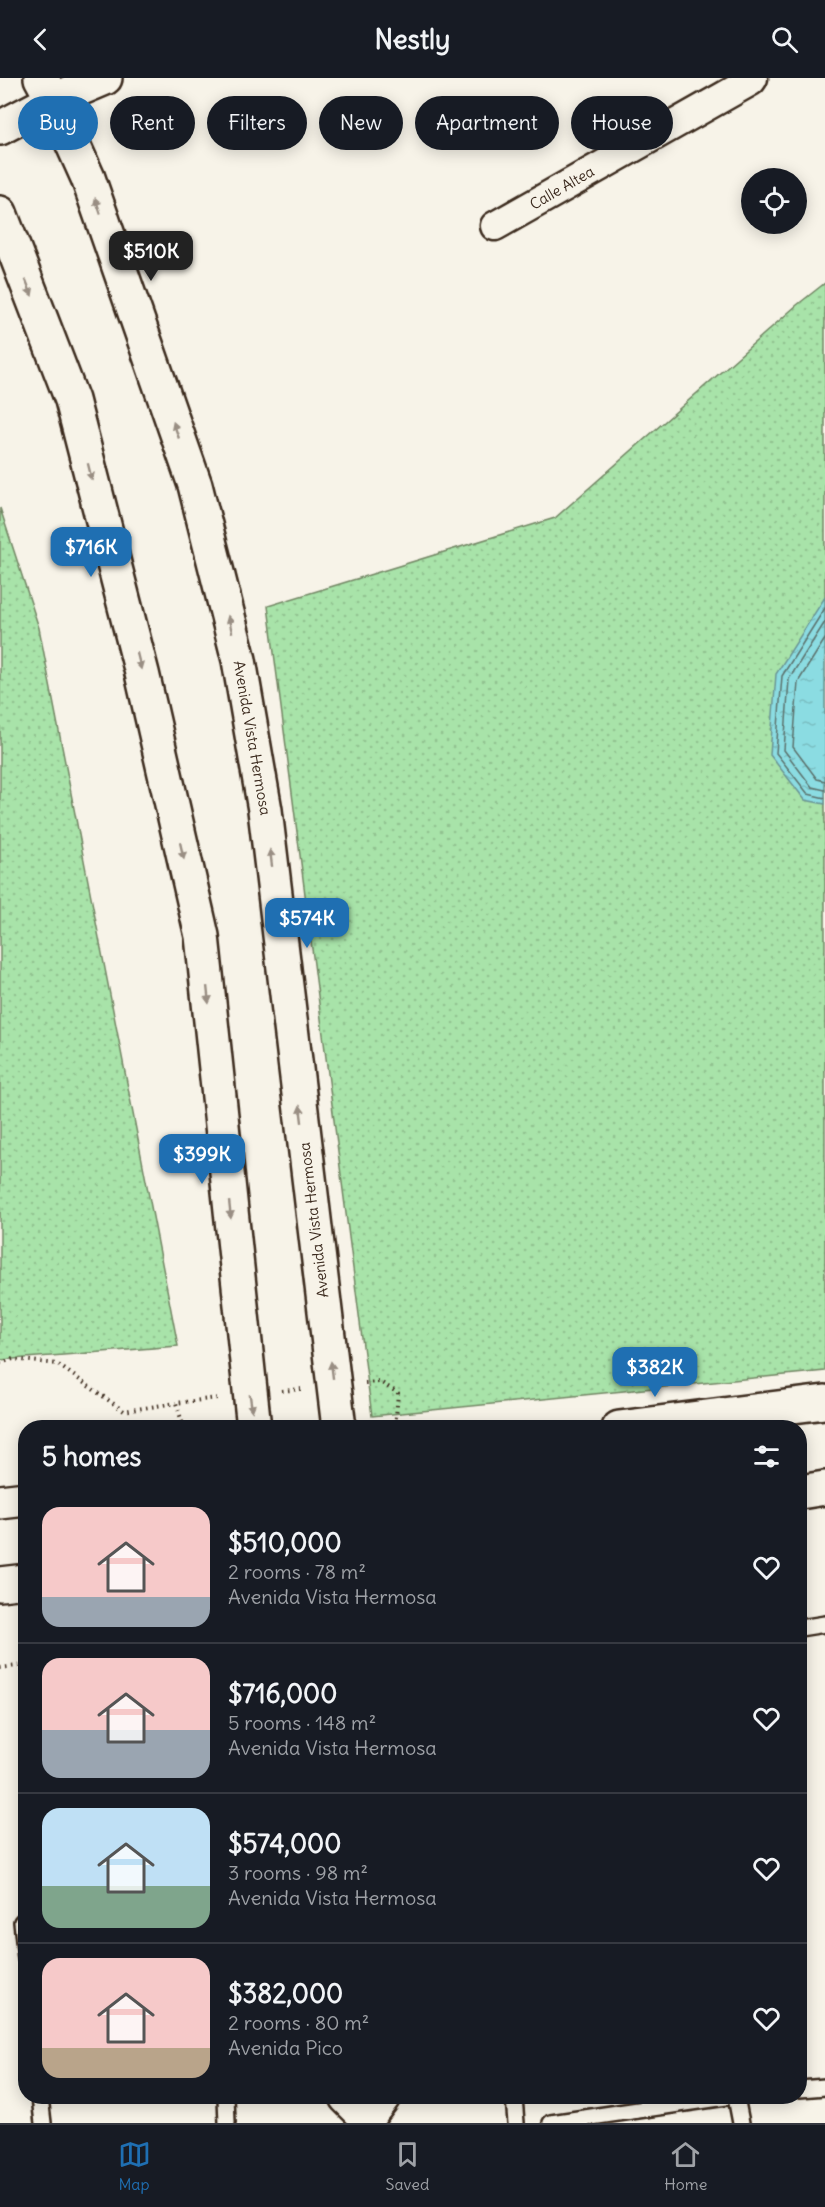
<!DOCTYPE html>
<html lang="en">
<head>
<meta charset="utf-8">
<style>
	:root { --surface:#171b24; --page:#20242c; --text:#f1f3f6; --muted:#9ea1a6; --line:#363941; --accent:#1f6fb2 }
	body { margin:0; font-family:Delius,sans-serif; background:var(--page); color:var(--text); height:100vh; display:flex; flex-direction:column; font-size:22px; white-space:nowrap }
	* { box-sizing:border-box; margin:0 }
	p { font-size:20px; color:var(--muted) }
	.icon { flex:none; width:33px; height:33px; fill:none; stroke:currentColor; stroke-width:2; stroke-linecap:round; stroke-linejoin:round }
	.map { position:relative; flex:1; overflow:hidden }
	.details { position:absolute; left:18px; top:1342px; width:789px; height:684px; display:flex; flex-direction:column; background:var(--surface); border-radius:24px; box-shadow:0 3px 15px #0003 }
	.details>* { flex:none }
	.guide { position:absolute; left:18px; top:18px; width:789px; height:54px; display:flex; gap:12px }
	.buttons { position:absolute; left:741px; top:90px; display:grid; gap:12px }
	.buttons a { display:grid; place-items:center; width:66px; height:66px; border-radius:50%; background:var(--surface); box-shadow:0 3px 15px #0003; font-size:30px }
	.price { position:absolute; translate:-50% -51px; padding:0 14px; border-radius:12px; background:var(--accent); color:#fff; font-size:20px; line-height:39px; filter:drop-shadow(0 2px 3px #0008) }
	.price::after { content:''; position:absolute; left:50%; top:36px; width:18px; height:14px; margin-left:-9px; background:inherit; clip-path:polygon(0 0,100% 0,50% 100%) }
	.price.current { background:#222; color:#fff }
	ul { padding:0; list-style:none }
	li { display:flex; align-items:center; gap:18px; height:150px; padding:0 24px }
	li+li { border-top:2px solid var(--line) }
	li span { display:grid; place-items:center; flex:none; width:168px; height:120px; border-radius:18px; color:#555 }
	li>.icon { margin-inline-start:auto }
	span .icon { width:72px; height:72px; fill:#fffc; stroke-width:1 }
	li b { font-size:26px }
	h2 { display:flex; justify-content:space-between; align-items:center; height:72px; padding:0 24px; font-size:26px }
	.pill { padding:0 21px; border-radius:27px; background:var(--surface); box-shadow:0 3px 15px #0003; font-size:21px; line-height:54px }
	.pill.current { background:var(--accent); color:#fff }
	header { display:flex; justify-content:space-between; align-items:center; height:78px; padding:0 24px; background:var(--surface); font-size:27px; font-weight:700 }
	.tab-bar { display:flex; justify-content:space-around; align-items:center; height:84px; border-top:2px solid var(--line); background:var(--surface); font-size:16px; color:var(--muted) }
	.tab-bar a { display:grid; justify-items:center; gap:3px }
	.tab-bar .current { color:var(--accent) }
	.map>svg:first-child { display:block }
</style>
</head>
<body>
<header><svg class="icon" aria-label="back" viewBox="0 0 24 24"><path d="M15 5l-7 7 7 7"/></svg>Nestly<svg class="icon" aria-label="search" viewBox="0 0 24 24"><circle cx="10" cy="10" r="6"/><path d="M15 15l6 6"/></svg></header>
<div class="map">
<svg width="825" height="2045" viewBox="0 0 825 2045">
	<defs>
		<pattern id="grass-dots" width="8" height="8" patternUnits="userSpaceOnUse" patternTransform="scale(1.5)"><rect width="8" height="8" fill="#a8e3a9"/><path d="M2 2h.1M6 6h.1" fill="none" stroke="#92c391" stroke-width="1.8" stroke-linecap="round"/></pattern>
		<pattern id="water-ripples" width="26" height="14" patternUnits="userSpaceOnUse" patternTransform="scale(1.5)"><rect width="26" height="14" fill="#8bdce2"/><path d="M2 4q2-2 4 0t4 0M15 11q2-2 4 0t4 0" fill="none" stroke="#79bdc1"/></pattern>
	</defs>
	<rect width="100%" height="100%" fill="#f7f3e8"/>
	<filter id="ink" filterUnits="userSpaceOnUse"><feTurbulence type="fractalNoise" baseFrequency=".0167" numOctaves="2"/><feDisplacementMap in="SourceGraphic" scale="12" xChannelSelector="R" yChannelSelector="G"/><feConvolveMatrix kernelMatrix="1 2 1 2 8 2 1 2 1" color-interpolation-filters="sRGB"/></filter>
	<g filter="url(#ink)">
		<g fill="url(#grass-dots)" stroke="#728664" stroke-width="1.5">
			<path d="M 825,205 L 825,1293 L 372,1338 L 268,528 L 555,440 L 797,227 Z"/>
			<path d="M 0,430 L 39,550 L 178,1268 L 0,1282 Z"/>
		</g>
		<path fill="url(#water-ripples)" stroke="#6b9594" stroke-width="1.5" d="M 825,519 L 825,726 L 805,722 L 770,677 L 776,596 Z"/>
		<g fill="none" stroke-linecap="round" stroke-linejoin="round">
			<g stroke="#5b716c" stroke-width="1.5">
				<path d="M 825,530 L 782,598 L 776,675 L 808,716 L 825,720"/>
				<path d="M 825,544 L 789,601 L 784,672 L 812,709 L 825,712"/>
				<path d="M 825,561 L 798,604 L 793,669 L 817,701 L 825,703"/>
			</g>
			<defs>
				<g id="lane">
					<path d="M 800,1550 L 825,1546"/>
					<path d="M 26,1840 L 22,1844 L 26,1881"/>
					<path d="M 800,2011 L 825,2009"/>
					<path d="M 40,2019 L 43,2045"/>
					<path d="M 226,2019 L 227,2045"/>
					<path d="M 514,2019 L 516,2045"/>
					<path d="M 736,2019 L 741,2045"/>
					<path d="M 551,2045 L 726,2019"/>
				</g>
				<path id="street" d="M 495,148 L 751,3 L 753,0"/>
				<g id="secondary">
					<path d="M 41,0 L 53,22 L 88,100 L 195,407 L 239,582 L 265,732 L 339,1350"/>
					<path d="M 0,50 L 53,22 L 105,0"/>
					<path d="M 0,135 L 72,322 L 142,595 L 202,858 L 254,1350"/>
					<path d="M 619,1350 L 825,1324"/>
					<path d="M 800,1414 L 825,1410"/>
					<path d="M 0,1424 L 26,1421"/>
					<path d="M 0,1506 L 26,1503"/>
					<path d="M 346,2019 L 367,2040"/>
					<path d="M 367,2045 L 367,2040 L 383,2019"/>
				</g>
			</defs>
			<use href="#lane" stroke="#3b2a1e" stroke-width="20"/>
			<use href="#street" stroke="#3b2a1e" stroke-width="33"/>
			<use href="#secondary" stroke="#3b2a1e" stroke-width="38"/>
			<g stroke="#3b2a1e" stroke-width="4" stroke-dasharray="1.5 4.5" stroke-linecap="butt">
				<path d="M 0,1285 L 13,1281 L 57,1286 L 124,1333 L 176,1325"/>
				<path d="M 365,1305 L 380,1304 L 398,1315 L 395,1350"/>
				<path d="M 282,1313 L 301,1311"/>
				<path d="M 184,1350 L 176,1325 L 218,1320"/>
				<path d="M 0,1590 L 26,1587"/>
			</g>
			<use href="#lane" stroke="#f7f3e8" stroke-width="15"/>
			<use href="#street" stroke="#f7f3e8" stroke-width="28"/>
			<use href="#secondary" stroke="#f7f3e8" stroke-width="33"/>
		</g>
		<defs><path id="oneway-solid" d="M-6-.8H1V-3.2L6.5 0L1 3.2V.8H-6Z" transform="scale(1.5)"/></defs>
		<g fill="#998e83">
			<use href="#oneway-solid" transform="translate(98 128) rotate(-109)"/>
			<use href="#oneway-solid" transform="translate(29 210) rotate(69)"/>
			<use href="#oneway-solid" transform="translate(176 352) rotate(-109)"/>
			<use href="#oneway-solid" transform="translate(90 394) rotate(76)"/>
			<use href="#oneway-solid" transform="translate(230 546) rotate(-104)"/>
			<use href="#oneway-solid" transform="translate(139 583) rotate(76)"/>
			<use href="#oneway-solid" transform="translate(182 773) rotate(77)"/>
			<use href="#oneway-solid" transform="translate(271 780) rotate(-97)"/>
			<use href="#oneway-solid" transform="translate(208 917) rotate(84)"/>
			<use href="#oneway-solid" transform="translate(301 1036) rotate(-97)"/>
			<use href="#oneway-solid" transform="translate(230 1132) rotate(84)"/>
			<use href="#oneway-solid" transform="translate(332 1292) rotate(-97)"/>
			<use href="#oneway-solid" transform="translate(251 1325) rotate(82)"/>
		</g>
	</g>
	<g text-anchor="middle" stroke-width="6" stroke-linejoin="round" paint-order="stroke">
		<g font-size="15" fill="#3b2a1e" stroke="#f7f3e8">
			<text transform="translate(562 110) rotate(-30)" y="5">Calle Altea</text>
			<text transform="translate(252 660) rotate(80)" y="5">Avenida Vista Hermosa</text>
			<text transform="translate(314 1142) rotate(-97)" y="5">Avenida Vista Hermosa</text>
		</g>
	</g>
</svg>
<div class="buttons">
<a><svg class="icon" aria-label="locate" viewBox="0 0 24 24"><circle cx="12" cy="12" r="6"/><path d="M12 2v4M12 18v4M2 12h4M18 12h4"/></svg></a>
</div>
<b class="price current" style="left:151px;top:204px">$510K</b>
<b class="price" style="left:91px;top:500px">$716K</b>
<b class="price" style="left:307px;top:871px">$574K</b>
<b class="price" style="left:202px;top:1107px">$399K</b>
<b class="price" style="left:655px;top:1320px">$382K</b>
<div class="guide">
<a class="pill current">Buy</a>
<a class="pill">Rent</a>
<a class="pill">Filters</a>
<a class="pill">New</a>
<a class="pill">Apartment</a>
<a class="pill">House</a>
</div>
<section class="details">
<h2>5 homes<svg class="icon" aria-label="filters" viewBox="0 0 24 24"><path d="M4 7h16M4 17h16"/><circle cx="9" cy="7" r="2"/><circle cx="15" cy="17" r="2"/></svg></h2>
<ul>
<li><span style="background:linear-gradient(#f6c9c9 75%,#9aa5b1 0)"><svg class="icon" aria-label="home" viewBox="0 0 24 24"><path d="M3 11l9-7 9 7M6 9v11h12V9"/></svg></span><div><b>$510,000</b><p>2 rooms · 78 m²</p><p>Avenida Vista Hermosa</p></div><svg class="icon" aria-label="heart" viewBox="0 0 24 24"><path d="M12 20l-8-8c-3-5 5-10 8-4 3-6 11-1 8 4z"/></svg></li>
<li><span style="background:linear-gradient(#f6c9c9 60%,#9aa5b1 0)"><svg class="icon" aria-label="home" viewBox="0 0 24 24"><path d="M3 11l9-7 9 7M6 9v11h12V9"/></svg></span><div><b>$716,000</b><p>5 rooms · 148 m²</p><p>Avenida Vista Hermosa</p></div><svg class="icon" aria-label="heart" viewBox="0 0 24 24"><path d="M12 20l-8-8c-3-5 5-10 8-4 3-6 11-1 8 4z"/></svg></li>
<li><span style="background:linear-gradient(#bfe0f5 65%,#7fa58c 0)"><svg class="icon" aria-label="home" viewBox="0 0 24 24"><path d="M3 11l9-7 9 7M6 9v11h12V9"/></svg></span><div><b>$574,000</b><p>3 rooms · 98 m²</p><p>Avenida Vista Hermosa</p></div><svg class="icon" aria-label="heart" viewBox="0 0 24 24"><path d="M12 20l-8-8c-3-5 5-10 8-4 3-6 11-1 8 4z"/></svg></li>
<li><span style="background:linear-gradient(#f6c9c9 75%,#b9a48a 0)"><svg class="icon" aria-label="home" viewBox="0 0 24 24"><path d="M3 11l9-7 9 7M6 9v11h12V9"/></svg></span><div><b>$382,000</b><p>2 rooms · 80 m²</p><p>Avenida Pico</p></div><svg class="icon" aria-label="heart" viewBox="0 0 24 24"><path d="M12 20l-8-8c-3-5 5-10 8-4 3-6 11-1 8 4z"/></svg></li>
</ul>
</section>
</div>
<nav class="tab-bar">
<a class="current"><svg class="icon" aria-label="map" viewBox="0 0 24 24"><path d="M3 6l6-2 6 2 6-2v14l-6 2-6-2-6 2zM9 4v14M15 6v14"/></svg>Map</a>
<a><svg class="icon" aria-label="saved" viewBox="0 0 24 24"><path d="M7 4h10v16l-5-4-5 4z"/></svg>Saved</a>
<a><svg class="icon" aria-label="home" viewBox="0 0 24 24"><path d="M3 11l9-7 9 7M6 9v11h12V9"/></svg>Home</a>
</nav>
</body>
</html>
